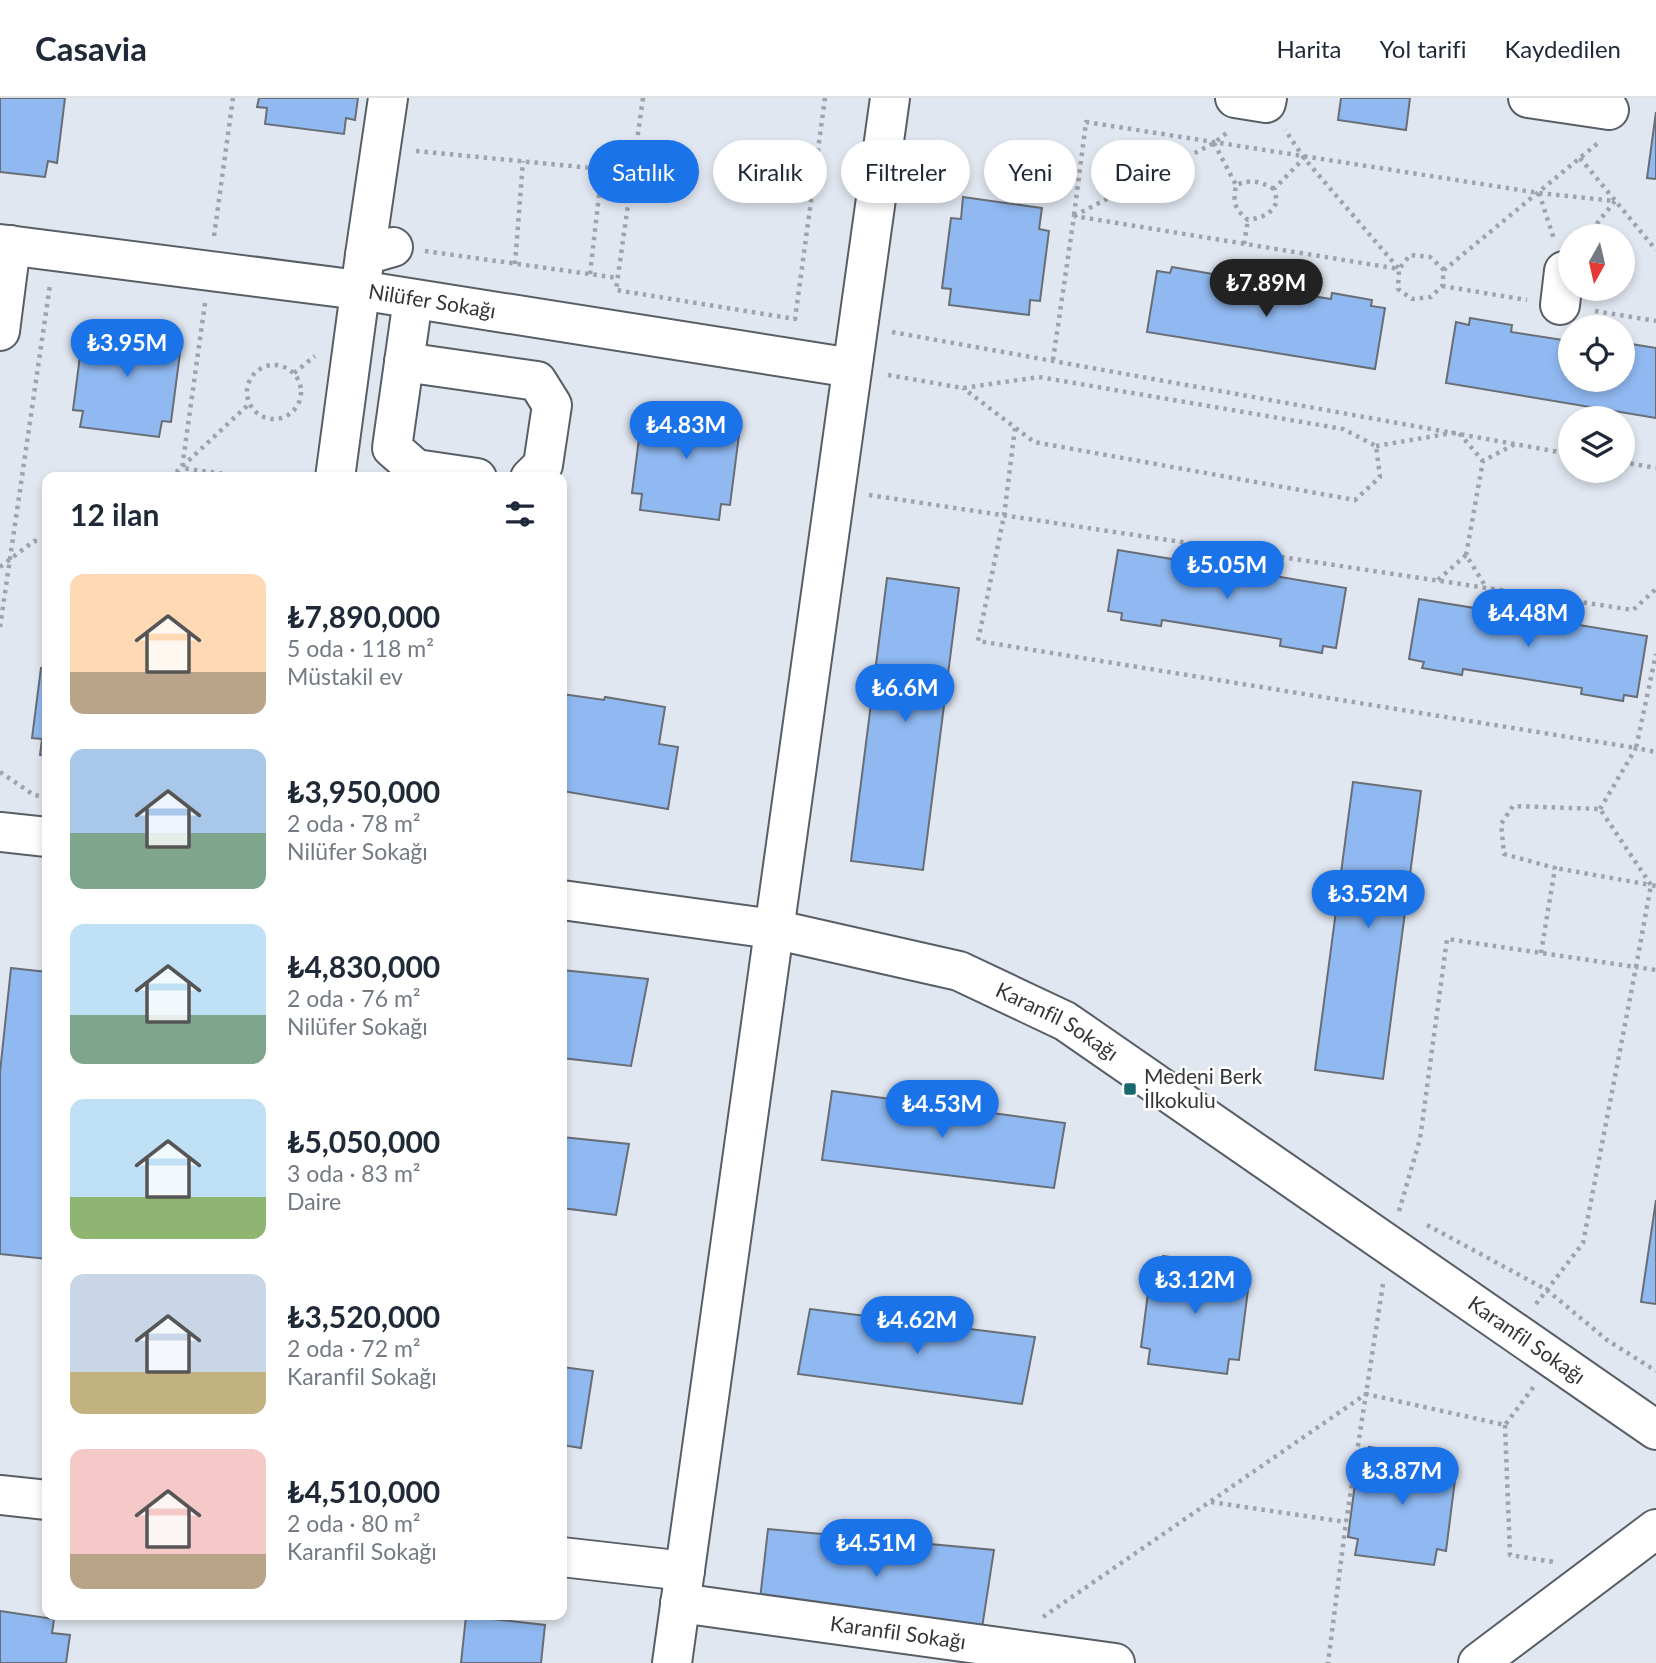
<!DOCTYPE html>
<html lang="tr">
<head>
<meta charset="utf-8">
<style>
	:root { --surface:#fff; --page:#f2f2f3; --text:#1f2937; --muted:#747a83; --line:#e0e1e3; --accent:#1a73e8 }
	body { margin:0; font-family:Lato,sans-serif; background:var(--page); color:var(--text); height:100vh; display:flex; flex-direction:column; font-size:26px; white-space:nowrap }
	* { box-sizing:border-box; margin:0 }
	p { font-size:23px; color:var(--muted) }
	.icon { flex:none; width:38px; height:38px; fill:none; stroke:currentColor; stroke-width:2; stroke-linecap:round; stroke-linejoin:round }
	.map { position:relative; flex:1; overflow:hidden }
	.side { position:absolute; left:42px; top:374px; width:525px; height:1148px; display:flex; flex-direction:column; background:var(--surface); border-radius:14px; box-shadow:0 4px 10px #0003 }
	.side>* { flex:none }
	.hud { position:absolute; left:588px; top:42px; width:665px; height:63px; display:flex; gap:14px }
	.needle { width:46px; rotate:188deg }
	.controls { position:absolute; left:1558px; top:126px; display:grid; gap:14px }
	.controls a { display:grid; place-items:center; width:77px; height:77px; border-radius:50%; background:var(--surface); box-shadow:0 4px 10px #0003; font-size:35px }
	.price { position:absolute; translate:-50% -60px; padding:0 16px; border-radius:24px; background:var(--accent); color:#fff; font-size:23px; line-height:46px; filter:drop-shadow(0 2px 4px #0008) }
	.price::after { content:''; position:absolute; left:50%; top:42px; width:21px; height:16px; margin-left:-10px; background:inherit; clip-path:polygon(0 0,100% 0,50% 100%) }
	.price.on { background:#222; color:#fff }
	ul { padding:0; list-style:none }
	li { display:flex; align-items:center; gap:21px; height:175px; padding:0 28px }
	li span { display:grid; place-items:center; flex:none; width:196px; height:140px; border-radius:14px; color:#555 }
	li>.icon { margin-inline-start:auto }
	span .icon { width:84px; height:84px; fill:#fffc; stroke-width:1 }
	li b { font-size:30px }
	h2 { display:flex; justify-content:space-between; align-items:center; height:84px; padding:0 28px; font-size:30px }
	.tag { padding:0 24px; border-radius:32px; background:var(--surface); box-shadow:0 4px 10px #0003; font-size:24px; line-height:63px }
	.tag.on { background:var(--accent); color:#fff }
	header { display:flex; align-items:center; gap:42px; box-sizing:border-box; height:98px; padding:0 35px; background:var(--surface); border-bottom:2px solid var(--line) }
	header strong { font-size:33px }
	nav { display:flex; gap:38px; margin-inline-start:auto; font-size:24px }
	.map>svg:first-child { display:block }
</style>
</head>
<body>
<header>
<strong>Casavia</strong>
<nav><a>Harita</a><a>Yol tarifi</a><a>Kaydedilen</a></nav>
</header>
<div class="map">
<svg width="1656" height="1565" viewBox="0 0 1656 1565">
	<rect width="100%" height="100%" fill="#e1e7f1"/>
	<g fill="#90b9f1" stroke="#686e76" stroke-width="2">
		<path d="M 0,0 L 65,0 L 57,65 L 48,63 L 45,79 L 0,74 Z"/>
		<path d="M 259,0 L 358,0 L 355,22 L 346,20 L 344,36 L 265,26 L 267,10 L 257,9 Z"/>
		<path d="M 1341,0 L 1410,0 L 1406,32 L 1338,22 Z"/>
		<path d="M 1656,14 L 1656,81 L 1647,80 Z"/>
		<path d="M 963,99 L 1042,110 L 1039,131 L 1049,133 L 1040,203 L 1030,202 L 1029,217 L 949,207 L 951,191 L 942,190 L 951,120 L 961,121 Z"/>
		<path d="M 1172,169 L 1213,176 L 1212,182 L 1331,201 L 1332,195 L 1372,202 L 1371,208 L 1385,210 L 1375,271 L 1147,234 L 1157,173 L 1170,175 Z"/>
		<path d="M 1470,220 L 1512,227 L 1511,234 L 1570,243 L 1570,282 L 1622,282 L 1622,252 L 1630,253 L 1631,246 L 1656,250 L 1656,320 L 1446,285 L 1456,224 L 1469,227 Z"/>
		<path d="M 95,222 L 174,232 L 171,253 L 180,255 L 171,324 L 162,323 L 159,339 L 80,329 L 83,313 L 73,312 L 82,242 L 92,243 Z"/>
		<path d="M 654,304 L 733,314 L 730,336 L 739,337 L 730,407 L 721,406 L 719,422 L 640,412 L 642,396 L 632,395 L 641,325 L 651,326 Z"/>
		<path d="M 1118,452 L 1346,490 L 1336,550 L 1323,548 L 1322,555 L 1280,548 L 1281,541 L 1162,522 L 1161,528 L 1121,522 L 1122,515 L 1108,513 Z"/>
		<path d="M 887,480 L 959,490 L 923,772 L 851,763 Z"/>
		<path d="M 1419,501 L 1647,538 L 1637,599 L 1624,597 L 1623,603 L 1581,596 L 1582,590 L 1463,571 L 1462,577 L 1422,570 L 1424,564 L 1409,561 Z"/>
		<path d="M 41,570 L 47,571 L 47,658 L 40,657 L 42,641 L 32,640 Z"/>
		<path d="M 562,596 L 604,602 L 605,599 L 665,609 L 659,646 L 678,649 L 668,711 L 562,693 Z"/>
		<path d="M 1353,684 L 1421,693 L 1383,981 L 1315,972 Z"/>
		<path d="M 11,870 L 47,874 L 47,1161 L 0,1156 L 0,974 Z"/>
		<path d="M 562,872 L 648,881 L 631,968 L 562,960 Z"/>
		<path d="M 832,993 L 1065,1025 L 1054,1090 L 822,1062 Z"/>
		<path d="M 562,1039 L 629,1046 L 616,1117 L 562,1110 Z"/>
		<path d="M 1656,1102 L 1656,1206 L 1641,1204 Z"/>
		<path d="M 1163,1158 L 1241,1169 L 1238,1191 L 1248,1192 L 1239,1262 L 1229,1261 L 1227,1276 L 1148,1266 L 1150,1251 L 1141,1249 L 1150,1179 L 1159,1180 Z"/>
		<path d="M 810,1211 L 1035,1239 L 1022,1306 L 798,1276 Z"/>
		<path d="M 562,1269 L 593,1273 L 581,1350 L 562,1347 Z"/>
		<path d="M 1369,1349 L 1448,1360 L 1446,1381 L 1455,1382 L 1446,1453 L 1437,1451 L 1434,1467 L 1355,1457 L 1358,1441 L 1348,1439 L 1357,1370 L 1367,1371 Z"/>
		<path d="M 768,1431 L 994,1452 L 982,1530 L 759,1510 Z"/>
		<path d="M 0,1513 L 54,1521 L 52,1535 L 70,1537 L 66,1565 L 0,1565 Z"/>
		<path d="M 466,1518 L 545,1527 L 541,1565 L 461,1565 Z"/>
	</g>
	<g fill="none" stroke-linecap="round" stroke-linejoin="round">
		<defs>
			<g id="minor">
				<path d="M 388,0 L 365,157 L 393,149"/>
				<path d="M 1235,0 L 1266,5 L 1267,0"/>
				<path d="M 1528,0 L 1609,12"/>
				<path id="s1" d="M 0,146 L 359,192 L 852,270"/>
				<path d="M 413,201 L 392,350 L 416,371 L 477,380"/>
				<path d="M 1560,207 L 1564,173"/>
				<path d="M 0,233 L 11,147"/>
				<path d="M 404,264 L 537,283 L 552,307 L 543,367 L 530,380"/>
				<path d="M 335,380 L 365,157"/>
				<path d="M 0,734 L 47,739"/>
				<path id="s2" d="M 562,802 L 773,831 L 959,873 L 1065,923 L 1656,1332"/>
				<path d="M 0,1397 L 47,1402"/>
				<path d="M 562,1459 L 685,1473"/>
				<path id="s3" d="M 680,1505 L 1115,1565"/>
				<path d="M 672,1565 L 890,0"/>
				<path d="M 1478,1565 L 1656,1431"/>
			</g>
		</defs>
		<use href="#minor" stroke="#585e66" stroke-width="42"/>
		<g stroke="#9fa3ab" stroke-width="4.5" stroke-dasharray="3.5 5" stroke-linecap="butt">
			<path d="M 643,0 L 616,192 L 795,221 L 825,0"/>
			<path d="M 1214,45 L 1236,87"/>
			<path d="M 416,53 L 602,71 L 590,176"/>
			<path d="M 1580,60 L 1656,152"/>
			<path d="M 1274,91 C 1259,83 1252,81 1236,87 C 1233,104 1234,111 1248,122 C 1263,119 1271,117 1277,103 L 1274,91 L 1304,60"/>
			<path d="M 1539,95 L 1554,141"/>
			<path d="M 1074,117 L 1086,24 L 1539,95 L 1615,103 L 1587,138"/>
			<path d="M 1074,118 L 1214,45 L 1229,33"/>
			<path d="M 214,138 L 233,0"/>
			<path d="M 1244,146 L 1248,122"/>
			<path d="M 425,153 L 618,180"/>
			<path d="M 515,166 L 523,63"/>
			<path d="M 1444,172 L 1430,159 L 1410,157 L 1399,171 L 1398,191 L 1412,201 L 1431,199 L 1442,188 L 1444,172 L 1598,45"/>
			<path d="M 1442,188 L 1527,202"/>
			<path d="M 205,205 L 182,370 L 252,380"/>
			<path d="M 1595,213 L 1656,223"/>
			<path d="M 892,234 L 1570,356"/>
			<path d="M 1053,262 L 1074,118 L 1399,171 L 1304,60 L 1285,32"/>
			<circle cx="274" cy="294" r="27"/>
			<path d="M 294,275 L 315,258"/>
			<path d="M 888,277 L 963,290 L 1039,279 L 1343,331 L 1376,348 L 1380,379 L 1355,402 L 1034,344 L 963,290"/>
			<path d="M 1015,330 L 1004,418 L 978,543 L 1636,650 L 1656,556"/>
			<path d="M 1376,348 L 1458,334 L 1483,363"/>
			<path d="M 1622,364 L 1656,370"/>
			<path d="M 170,380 L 249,306"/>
			<path d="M 869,397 L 1633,512 L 1656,491"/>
			<path d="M 1466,457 L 1483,363 L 1515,346"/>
			<path d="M 0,469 L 34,443 L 47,443"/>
			<path d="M 1438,482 L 1466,457 L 1486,489"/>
			<path d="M 0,529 L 50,187"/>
			<path d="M 0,674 L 34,697 L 47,699"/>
			<path d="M 1600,711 L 1636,650 L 1656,654"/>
			<path d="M 1541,855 L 1555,770 L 1504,756 L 1501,726 L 1513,708 L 1600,711 L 1651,787 L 1555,770"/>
			<path d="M 1399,1113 L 1420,1041 L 1447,841 L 1636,869 L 1651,787 L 1656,788"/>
			<path d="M 1427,1127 L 1547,1192 L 1607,1242 L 1656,1273"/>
			<path d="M 1383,1186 L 1366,1296 L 1505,1327 L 1535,1287"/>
			<path d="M 1536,1206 L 1583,1145 L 1636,869 L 1656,872"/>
			<path d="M 1505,1327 L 1510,1457 L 1554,1464"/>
			<path d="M 1211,1404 L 1346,1424"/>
			<path d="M 1043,1519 L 1366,1296 L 1346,1424 L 1328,1565"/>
		</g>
		<use href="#minor" stroke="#fff" stroke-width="38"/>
	</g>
	<rect fill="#1a686d" stroke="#fff" stroke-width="2.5" x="1123" y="984" width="14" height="14" rx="3.5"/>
	<g text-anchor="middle" stroke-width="5" stroke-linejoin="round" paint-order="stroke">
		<g font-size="21" fill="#34363a" stroke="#fff">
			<text dy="7" stroke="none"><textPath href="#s1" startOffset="436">Nilüfer Sokağı</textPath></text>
			<text dy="7" stroke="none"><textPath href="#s2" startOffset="514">Karanfil Sokağı</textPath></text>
			<text dy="7" stroke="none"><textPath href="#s2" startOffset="1082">Karanfil Sokağı</textPath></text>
			<text dy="7" stroke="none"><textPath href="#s3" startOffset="220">Karanfil Sokağı</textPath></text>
		</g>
		<g font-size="21" fill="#34363a" stroke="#fff" text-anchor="start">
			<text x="1144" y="986">Medeni Berk<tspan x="1144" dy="24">İlkokulu</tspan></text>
		</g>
	</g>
</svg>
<div class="controls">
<a><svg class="needle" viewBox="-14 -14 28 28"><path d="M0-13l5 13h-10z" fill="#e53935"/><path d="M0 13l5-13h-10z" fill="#747a83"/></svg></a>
<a><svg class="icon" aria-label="locate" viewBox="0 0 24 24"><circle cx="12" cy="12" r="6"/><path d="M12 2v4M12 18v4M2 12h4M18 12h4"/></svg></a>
<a><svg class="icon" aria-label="layers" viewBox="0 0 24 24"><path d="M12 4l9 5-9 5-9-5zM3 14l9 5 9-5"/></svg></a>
</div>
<b class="price on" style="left:1266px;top:221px">₺7.89M</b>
<b class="price" style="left:127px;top:281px">₺3.95M</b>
<b class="price" style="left:686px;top:363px">₺4.83M</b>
<b class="price" style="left:1227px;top:503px">₺5.05M</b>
<b class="price" style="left:1528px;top:551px">₺4.48M</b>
<b class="price" style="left:905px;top:626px">₺6.6M</b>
<b class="price" style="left:1368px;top:832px">₺3.52M</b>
<b class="price" style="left:942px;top:1042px">₺4.53M</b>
<b class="price" style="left:1195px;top:1218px">₺3.12M</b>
<b class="price" style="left:917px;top:1258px">₺4.62M</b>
<b class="price" style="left:1402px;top:1409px">₺3.87M</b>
<b class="price" style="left:876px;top:1481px">₺4.51M</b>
<div class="hud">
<a class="tag on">Satılık</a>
<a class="tag">Kiralık</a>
<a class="tag">Filtreler</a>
<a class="tag">Yeni</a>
<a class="tag">Daire</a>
</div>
<section class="side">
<h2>12 ilan<svg class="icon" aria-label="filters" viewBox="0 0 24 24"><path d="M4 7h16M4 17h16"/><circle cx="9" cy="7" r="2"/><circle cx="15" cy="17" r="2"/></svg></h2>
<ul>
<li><span style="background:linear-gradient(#ffd9b3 70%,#b9a48a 0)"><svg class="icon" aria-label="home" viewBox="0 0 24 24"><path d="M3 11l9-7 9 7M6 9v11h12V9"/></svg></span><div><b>₺7,890,000</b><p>5 oda · 118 m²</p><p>Müstakil ev</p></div></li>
<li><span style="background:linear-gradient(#a9c7e8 60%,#7fa58c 0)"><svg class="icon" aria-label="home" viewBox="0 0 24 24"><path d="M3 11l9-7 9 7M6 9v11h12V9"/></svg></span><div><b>₺3,950,000</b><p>2 oda · 78 m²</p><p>Nilüfer Sokağı</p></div></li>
<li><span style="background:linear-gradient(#bfe0f5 65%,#7fa58c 0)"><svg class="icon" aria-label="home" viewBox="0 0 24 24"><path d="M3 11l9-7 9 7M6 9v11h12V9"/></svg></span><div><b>₺4,830,000</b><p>2 oda · 76 m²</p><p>Nilüfer Sokağı</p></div></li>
<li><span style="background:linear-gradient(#bfe0f5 70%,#8fb573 0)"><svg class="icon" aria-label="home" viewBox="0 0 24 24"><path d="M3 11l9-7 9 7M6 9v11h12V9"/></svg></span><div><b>₺5,050,000</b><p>3 oda · 83 m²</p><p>Daire</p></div></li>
<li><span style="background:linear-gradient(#c9d6e8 70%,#c2b280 0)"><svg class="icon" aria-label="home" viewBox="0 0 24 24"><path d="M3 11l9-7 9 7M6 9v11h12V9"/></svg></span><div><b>₺3,520,000</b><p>2 oda · 72 m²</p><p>Karanfil Sokağı</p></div></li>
<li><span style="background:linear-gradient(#f6c9c9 75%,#b9a48a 0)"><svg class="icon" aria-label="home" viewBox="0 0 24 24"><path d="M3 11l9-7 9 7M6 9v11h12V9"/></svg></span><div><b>₺4,510,000</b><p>2 oda · 80 m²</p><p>Karanfil Sokağı</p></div></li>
</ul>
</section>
</div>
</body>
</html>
